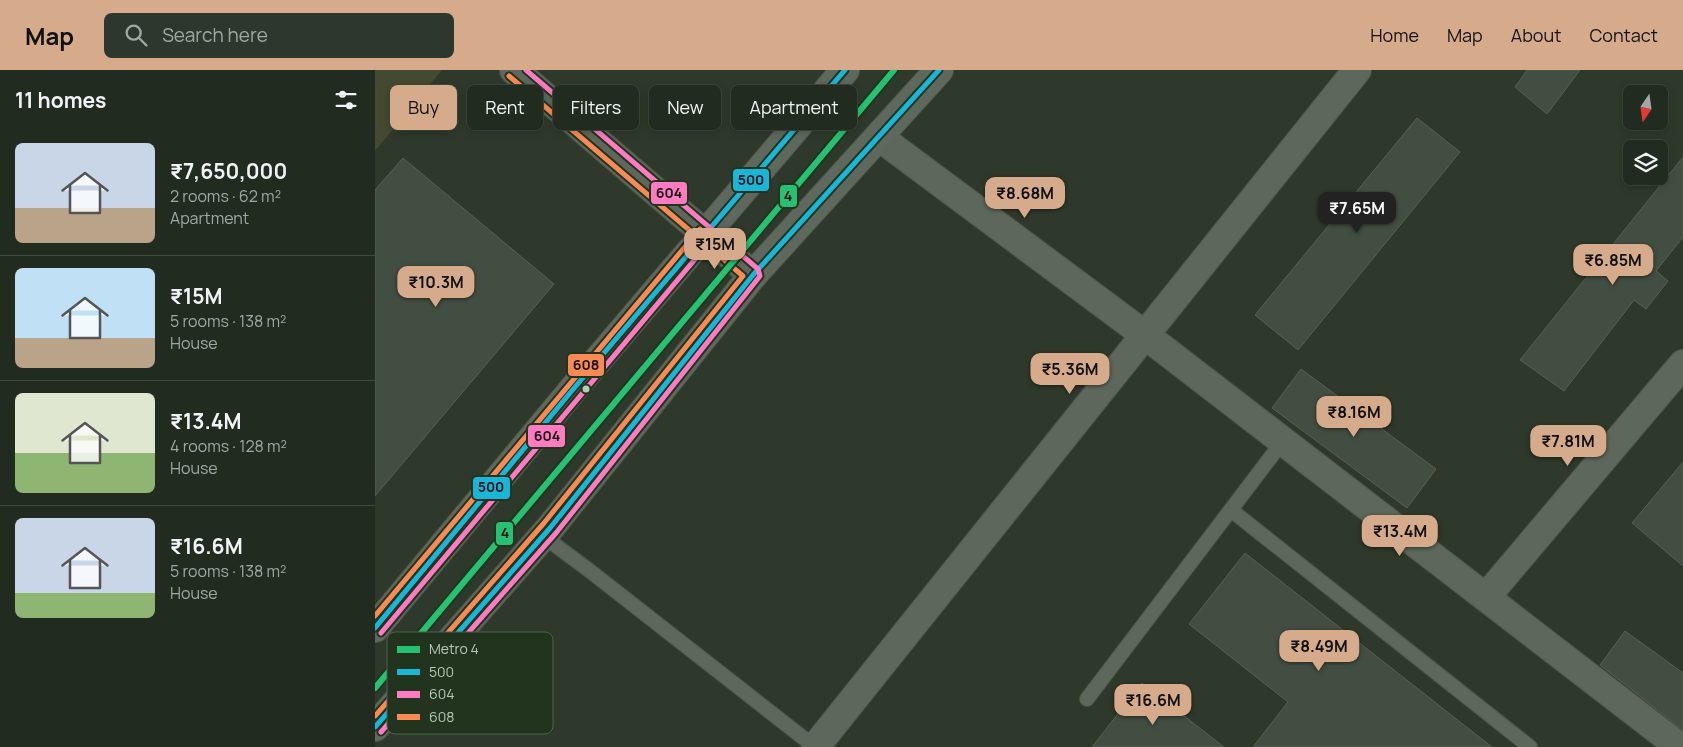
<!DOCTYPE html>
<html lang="en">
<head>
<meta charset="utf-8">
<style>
	:root { --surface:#222b20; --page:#2e372d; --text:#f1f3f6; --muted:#a2a7a5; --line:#3f473e; --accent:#d6ab8b }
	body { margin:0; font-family:Manrope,sans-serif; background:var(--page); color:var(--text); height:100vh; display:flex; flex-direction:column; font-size:19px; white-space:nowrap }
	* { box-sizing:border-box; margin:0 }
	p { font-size:16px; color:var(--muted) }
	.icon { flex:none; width:28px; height:28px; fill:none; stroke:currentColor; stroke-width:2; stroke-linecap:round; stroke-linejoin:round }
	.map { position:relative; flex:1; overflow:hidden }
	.drawer { display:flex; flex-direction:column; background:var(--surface); width:375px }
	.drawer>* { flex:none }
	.banner { position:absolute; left:15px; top:15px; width:475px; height:45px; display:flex; gap:10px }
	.needle { width:32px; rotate:193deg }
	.fabs { position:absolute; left:1248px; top:15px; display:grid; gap:10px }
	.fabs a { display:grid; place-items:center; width:45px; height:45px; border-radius:8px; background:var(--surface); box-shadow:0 2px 8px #0003,0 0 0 1px var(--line); font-size:25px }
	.price { position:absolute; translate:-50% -42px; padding:0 11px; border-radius:10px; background:var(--accent); color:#111; font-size:16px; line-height:32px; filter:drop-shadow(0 1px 2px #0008) }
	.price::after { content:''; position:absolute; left:50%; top:30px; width:15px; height:11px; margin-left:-8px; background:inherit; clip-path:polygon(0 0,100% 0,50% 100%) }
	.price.current { background:#222; color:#fff }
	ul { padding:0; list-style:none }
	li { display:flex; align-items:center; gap:15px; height:125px; padding:0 15px }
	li+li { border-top:1px solid var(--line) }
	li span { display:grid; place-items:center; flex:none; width:140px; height:100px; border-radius:8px; color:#555 }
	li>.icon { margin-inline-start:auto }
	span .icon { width:60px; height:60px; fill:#fffc; stroke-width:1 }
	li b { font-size:21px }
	h2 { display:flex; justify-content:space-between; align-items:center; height:60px; padding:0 15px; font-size:21px }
	.tag { padding:0 18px; border-radius:8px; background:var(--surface); box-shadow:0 2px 8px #0003,0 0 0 1px var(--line); font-size:18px; line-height:45px }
	.tag.current { background:var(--accent); color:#111 }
	header { display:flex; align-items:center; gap:30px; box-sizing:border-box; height:70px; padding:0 25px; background:var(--accent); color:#111 }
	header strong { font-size:24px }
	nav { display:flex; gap:28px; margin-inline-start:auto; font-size:18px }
	.search { width:350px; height:45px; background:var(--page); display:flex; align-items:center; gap:12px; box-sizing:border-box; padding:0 18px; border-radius:8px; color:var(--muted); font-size:19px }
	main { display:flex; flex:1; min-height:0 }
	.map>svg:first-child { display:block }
</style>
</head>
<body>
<header>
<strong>Map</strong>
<div class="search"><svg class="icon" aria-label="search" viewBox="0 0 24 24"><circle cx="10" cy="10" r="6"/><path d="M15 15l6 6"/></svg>Search here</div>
<nav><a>Home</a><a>Map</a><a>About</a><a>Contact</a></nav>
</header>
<main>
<section class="drawer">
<h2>11 homes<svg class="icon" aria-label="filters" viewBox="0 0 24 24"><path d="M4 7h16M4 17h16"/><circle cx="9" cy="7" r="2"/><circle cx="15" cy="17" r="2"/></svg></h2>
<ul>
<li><span style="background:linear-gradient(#c9d6e8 65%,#b9a48a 0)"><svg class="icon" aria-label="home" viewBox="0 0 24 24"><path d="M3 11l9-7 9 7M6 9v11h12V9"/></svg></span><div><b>₹7,650,000</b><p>2 rooms · 62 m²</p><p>Apartment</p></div></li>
<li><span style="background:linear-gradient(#bfe0f5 70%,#b9a48a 0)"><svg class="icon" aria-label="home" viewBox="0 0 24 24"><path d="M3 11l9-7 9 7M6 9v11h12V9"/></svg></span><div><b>₹15M</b><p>5 rooms · 138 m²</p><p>House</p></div></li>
<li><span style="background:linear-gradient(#dfe7d0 60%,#8fb573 0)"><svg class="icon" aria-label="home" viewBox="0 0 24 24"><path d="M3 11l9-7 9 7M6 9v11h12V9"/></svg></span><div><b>₹13.4M</b><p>4 rooms · 128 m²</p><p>House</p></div></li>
<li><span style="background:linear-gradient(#c9d6e8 75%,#8fb573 0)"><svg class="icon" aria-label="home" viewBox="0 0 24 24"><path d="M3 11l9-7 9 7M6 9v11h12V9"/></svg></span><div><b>₹16.6M</b><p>5 rooms · 138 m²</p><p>House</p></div></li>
</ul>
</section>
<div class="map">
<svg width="1308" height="677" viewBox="0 0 1308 677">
	<rect width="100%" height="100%" fill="#2e392b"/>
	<path fill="#444931" d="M 0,0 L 67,0 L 0,81 Z"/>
	<g fill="#434e42" stroke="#556153">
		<path d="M 1152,0 L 1205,0 L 1172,44 L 1140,17 Z"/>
		<path d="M 1042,48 L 1085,82 L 923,280 L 880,245 Z"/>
		<path d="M 1308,87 L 1308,167 L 1281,201 L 1293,211 L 1271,239 L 1259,230 L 1189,321 L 1145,290 Z"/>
		<path d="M 28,88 L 179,214 L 0,426 L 0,120 Z"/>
		<path d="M 926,299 L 1061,399 L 1032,438 L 897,338 Z"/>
		<path d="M 1308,392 L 1308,496 L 1257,453 Z"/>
		<path d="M 870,483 L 1117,677 L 878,677 L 913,632 L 814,554 Z"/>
		<path d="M 1250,561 L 1308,603 L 1308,660 L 1225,595 Z"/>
		<path d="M 767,613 L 849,677 L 717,677 Z"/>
	</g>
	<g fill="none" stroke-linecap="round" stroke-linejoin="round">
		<defs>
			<g id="lane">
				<path d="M 856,440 L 1155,677"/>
				<path d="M 168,466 L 215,501 L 440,677"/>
				<path d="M 712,629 L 908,371"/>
			</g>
			<g id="street">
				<path d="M 139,0 L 378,205"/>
				<path d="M 504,67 L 770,265 L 1305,677"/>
				<path d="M 1111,527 L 1308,294"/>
				<path d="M 441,676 L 982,0"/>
			</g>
			<g id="primary">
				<path d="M 0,558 L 200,317 L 470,0"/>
				<path d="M 0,657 L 175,458 L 378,205 L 564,0"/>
			</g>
		</defs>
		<use href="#lane" stroke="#4b5349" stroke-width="16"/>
		<use href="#street" stroke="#4b5349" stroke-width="30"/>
		<use href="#primary" stroke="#4b5649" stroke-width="30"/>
		<use href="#lane" stroke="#5d675b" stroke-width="14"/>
		<use href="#street" stroke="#5d675b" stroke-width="28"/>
		<use href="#primary" stroke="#5f685d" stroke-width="28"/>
		<defs>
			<g id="bus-1">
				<path d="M 0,558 L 200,317 L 470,0"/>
				<path d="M 0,657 L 175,458 L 378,205 L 564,0"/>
			</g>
			<g id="bus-2">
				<path d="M 6,563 L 337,169"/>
				<path d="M 6,662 L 181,463 L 385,206 L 383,199 L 151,0"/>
			</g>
			<g id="bus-3">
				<path d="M 0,546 L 325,159"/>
				<path d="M 0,646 L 169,453 L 368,206 L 134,6"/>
			</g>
		</defs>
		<use href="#bus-1" stroke="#22341e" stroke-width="9"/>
		<use href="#bus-2" stroke="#22341e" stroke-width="9"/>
		<use href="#bus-3" stroke="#22341e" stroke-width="9"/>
		<use href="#bus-1" stroke="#1ab6d8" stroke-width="5"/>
		<use href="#bus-2" stroke="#fe7ac1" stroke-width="5"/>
		<use href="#bus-3" stroke="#f98a56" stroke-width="5"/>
		<defs>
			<path id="metro-1" d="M 0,618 L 519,0"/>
		</defs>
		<use href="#metro-1" stroke="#22341e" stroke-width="10"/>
		<use href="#metro-1" stroke="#26c172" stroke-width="6"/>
	</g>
	<circle fill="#b8c9b6" stroke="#22341e" stroke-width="2" cx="211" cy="319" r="4.5"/>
	<rect x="12" y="562" width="166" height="102" rx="8" fill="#22341e" stroke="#4f614c" stroke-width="1"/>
	<rect x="22" y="576" width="23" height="7" fill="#26c172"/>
	<rect x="22" y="599" width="23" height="6" fill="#1ab6d8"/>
	<rect x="22" y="621" width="23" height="7" fill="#fe7ac1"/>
	<rect x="22" y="644" width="23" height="6" fill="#f98a56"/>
	<g font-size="14" fill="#b8c9b6">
		<text x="54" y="584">Metro 4</text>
		<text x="54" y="607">500</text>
		<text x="54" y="629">604</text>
		<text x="54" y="652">608</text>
	</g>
	<g stroke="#22341e" stroke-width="2">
		<rect x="357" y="98" width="38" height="24" rx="5" fill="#1ab6d8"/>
		<rect x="275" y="111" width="38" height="24" rx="5" fill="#fe7ac1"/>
		<rect x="404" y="114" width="19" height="24" rx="5" fill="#26c172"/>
		<rect x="192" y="283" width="38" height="24" rx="5" fill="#f98a56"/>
		<rect x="152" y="354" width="39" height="24" rx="5" fill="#fe7ac1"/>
		<rect x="97" y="406" width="39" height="24" rx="5" fill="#1ab6d8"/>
		<rect x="120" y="451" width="19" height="25" rx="5" fill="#26c172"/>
	</g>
	<g font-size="14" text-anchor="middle" font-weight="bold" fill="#111">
		<text x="376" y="115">500</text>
		<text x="294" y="128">604</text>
		<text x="413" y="131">4</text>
		<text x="211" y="300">608</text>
		<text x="172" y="371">604</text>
		<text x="116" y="422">500</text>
		<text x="130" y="468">4</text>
	</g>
</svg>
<div class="fabs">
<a><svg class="needle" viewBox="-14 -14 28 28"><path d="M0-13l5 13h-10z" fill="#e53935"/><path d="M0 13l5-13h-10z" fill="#a2a7a5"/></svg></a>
<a><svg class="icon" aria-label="layers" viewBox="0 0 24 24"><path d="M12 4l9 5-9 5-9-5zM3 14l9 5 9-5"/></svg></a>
</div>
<b class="price" style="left:650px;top:149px">₹8.68M</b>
<b class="price current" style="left:982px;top:164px">₹7.65M</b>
<b class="price" style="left:340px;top:200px">₹15M</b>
<b class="price" style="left:1238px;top:216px">₹6.85M</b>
<b class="price" style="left:61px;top:238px">₹10.3M</b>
<b class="price" style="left:695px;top:325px">₹5.36M</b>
<b class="price" style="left:979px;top:368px">₹8.16M</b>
<b class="price" style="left:1193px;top:397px">₹7.81M</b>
<b class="price" style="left:1025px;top:487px">₹13.4M</b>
<b class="price" style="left:944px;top:602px">₹8.49M</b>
<b class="price" style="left:778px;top:656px">₹16.6M</b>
<div class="banner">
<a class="tag current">Buy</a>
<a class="tag">Rent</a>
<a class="tag">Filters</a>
<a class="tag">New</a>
<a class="tag">Apartment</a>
</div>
</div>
</main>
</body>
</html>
